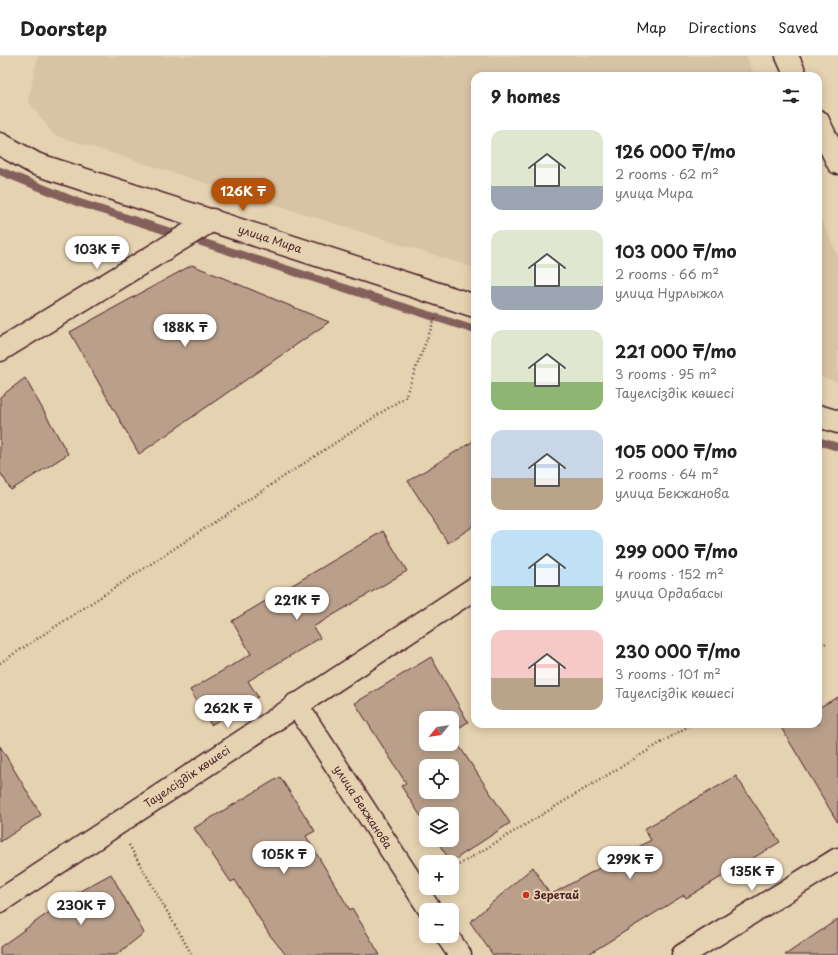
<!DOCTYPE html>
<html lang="en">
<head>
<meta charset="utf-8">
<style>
	:root { --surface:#fff; --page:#f6f6f6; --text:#222; --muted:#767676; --line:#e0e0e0; --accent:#b45309 }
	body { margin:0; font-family:"Playpen Sans",sans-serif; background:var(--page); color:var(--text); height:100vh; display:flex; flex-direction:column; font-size:15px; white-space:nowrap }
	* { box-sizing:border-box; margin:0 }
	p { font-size:13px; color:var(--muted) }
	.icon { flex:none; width:22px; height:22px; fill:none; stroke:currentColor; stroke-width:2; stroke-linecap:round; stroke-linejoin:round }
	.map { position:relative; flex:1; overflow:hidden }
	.drawer { position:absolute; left:471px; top:16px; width:351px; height:656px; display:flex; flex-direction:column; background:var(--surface); border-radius:12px; box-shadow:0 2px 10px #0003 }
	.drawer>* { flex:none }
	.needle { width:26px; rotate:240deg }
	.buttons { position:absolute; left:419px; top:655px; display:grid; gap:8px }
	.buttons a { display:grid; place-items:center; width:40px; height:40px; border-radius:8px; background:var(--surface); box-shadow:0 2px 10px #0003; font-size:20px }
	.price { position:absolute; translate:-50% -34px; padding:0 9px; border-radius:14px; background:#fff; color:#222; font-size:13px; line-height:26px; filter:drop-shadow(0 1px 2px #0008) }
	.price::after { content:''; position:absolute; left:50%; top:24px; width:12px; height:9px; margin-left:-6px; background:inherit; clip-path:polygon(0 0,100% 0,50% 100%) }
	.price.on { background:var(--accent); color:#fff }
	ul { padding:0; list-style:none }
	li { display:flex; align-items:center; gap:12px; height:100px; padding:0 20px }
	li span { display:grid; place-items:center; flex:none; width:112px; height:80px; border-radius:12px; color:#555 }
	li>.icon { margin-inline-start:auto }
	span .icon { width:48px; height:48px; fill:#fffc; stroke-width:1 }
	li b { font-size:17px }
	h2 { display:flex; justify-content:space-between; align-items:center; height:48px; padding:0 20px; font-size:17px }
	header { display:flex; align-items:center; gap:24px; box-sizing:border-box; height:56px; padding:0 20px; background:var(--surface); border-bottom:1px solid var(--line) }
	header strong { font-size:19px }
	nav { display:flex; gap:22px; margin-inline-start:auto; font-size:14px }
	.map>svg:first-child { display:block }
</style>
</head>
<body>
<header>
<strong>Doorstep</strong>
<nav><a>Map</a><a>Directions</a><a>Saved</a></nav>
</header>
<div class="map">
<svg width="838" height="899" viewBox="0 0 838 899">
	<rect width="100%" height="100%" fill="#e5d2b0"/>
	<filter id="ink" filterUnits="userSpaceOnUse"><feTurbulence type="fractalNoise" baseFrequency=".025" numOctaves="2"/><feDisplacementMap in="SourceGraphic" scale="8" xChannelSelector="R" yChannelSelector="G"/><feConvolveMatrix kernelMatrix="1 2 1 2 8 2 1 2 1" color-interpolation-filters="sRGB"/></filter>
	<g filter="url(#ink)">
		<g fill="#d8c3a5">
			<path d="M 38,0 L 746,0 L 755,20 L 475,20 L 475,212 L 54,79 L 28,45 Z"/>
			<path d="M 818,157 L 838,200 L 838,326 L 818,320 Z"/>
		</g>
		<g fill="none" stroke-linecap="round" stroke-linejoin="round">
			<g stroke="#84615c" stroke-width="8">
				<path d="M 0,115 L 77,146 L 475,274"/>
				<path d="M 818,385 L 838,391"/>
			</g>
		</g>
		<g fill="#baa08b" stroke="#4a1f2b" fill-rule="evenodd">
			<path d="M 192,209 L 329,266 L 139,398 L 70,276 Z"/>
			<path d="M 25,322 L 68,398 L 11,434 L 0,416 L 0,341 Z"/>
			<path d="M 475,384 L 475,469 L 448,487 L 408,425 Z"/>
			<path d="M 383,475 L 407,515 L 313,571 L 320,582 L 248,625 L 258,641 L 211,669 L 190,634 L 251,598 L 232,565 Z"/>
			<path d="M 431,601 L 468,666 L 452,676 L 452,662 L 426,662 L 426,688 L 452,688 L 452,679 L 510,767 L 451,806 L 436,784 L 452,784 L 452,758 L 426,758 L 426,768 L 401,730 L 406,727 L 355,647 ZM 426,710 L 452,710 L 452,736 L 426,736 Z"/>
			<path d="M 838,641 L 838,767 L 779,668 L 818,668 L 818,652 Z"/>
			<path d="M 0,690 L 41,759 L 0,786 Z"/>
			<path d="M 736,720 L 780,786 L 686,842 L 684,839 L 587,899 L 493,899 L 470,866 L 533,811 L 550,839 L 651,784 L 644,773 Z"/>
			<path d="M 280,721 L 315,775 L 306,780 L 350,854 L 352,852 L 380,899 L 286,899 L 269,878 L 235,824 L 231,826 L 194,772 Z"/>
			<path d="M 111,818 L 144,877 L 116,899 L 0,899 L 0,891 L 65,845 L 64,844 Z"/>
			<path d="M 838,863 L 838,899 L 785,899 Z"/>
		</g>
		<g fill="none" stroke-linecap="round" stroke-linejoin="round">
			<defs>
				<g id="street">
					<path d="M 787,0 L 796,20"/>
					<path d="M 818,65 L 838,107"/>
					<path d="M 0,88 L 36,108 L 475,250"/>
					<path d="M 0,294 L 212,164"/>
					<path d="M 818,360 L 838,366"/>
					<path d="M 296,648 L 430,854"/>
					<path d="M 0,845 L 475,532"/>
					<path d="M 447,880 L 460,899"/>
					<path d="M 683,899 L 838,803"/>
				</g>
			</defs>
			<use href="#street" stroke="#4a1f2b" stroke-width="25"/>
			<g stroke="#4a1f2b" stroke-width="2.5" stroke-dasharray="1 3" stroke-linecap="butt">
				<path d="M 818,592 L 826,587"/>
				<path d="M 0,607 L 405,341 L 435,262"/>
				<path d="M 129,789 L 192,899"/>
				<path d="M 452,813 L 692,668"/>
			</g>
			<use href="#street" stroke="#e5d2b0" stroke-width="22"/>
		</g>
	</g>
	<circle fill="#c8321e" stroke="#e5d2b0" stroke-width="1.5" cx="526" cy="839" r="4"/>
	<g text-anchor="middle" stroke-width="4" stroke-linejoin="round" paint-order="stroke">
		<g font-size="11" fill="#4a1f2b" stroke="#e5d2b0">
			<text transform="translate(270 183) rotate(18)" y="4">улица Мира</text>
			<text transform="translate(187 721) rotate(-34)" y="4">Тауелсіздік көшесі</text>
			<text transform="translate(363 751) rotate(57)" y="4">улица Бекжанова</text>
		</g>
		<g font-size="11" font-weight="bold" fill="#4a1f2b" stroke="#e5d2b0" text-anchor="start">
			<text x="534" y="843">Зеретай</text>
		</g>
	</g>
</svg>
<div class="buttons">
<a><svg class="needle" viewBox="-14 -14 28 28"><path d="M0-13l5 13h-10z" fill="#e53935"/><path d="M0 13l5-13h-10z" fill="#767676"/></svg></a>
<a><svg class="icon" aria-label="locate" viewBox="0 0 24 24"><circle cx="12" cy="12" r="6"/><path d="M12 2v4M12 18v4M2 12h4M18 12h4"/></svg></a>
<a><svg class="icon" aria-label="layers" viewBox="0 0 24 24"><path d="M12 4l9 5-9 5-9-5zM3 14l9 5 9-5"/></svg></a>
<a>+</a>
<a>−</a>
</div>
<b class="price on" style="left:243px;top:156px">126K ₸</b>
<b class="price" style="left:97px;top:214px">103K ₸</b>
<b class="price" style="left:185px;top:292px">188K ₸</b>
<b class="price" style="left:297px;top:565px">221K ₸</b>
<b class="price" style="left:228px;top:673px">262K ₸</b>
<b class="price" style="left:284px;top:819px">105K ₸</b>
<b class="price" style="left:630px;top:824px">299K ₸</b>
<b class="price" style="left:752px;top:836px">135K ₸</b>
<b class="price" style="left:81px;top:870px">230K ₸</b>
<section class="drawer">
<h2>9 homes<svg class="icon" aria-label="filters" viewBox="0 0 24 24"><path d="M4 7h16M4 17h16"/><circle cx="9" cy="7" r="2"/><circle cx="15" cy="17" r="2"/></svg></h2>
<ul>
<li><span style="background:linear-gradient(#dfe7d0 70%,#9aa5b1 0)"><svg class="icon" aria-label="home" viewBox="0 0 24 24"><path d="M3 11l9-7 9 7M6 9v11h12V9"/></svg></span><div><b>126 000 ₸/mo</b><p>2 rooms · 62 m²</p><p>улица Мира</p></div></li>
<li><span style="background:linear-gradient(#dfe7d0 70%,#9aa5b1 0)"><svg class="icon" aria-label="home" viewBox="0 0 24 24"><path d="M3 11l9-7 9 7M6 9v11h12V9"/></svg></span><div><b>103 000 ₸/mo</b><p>2 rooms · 66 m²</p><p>улица Нурлыжол</p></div></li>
<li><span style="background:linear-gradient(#dfe7d0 65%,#8fb573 0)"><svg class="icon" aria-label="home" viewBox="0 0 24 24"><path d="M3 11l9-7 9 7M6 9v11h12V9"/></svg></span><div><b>221 000 ₸/mo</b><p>3 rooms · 95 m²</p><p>Тауелсіздік көшесі</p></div></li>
<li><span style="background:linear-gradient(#c9d6e8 60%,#b9a48a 0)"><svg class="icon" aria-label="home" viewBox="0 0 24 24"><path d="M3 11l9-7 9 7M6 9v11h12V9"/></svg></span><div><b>105 000 ₸/mo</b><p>2 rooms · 64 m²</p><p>улица Бекжанова</p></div></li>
<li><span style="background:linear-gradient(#bfe0f5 70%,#8fb573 0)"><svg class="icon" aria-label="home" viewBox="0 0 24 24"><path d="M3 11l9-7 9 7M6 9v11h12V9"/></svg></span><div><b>299 000 ₸/mo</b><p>4 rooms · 152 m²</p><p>улица Ордабасы</p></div></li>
<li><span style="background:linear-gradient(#f6c9c9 60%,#b9a48a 0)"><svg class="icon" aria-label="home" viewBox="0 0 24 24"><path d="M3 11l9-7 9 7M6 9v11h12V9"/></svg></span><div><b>230 000 ₸/mo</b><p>3 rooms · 101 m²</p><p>Тауелсіздік көшесі</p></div></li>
</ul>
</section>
</div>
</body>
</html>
